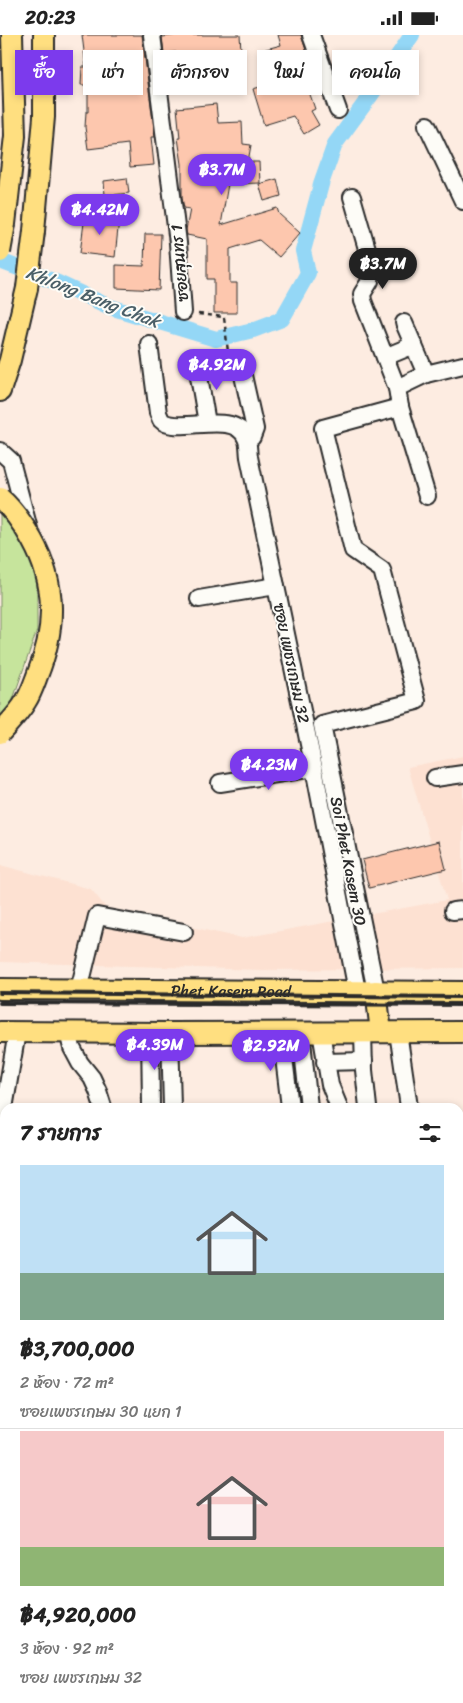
<!DOCTYPE html>
<html lang="th">
<head>
<meta charset="utf-8">
<style>
	:root { --surface:#fff; --page:#f2f2f2; --text:#222; --muted:#767676; --line:#e0e0e0; --accent:#7c3aed }
	body { margin:0; font-family:Sriracha,"Playpen Sans Thai",sans-serif; background:var(--page); color:var(--text); height:100vh; display:flex; flex-direction:column; font-size:19px; white-space:nowrap }
	* { box-sizing:border-box; margin:0 }
	p { font-size:16px; color:var(--muted) }
	.icon { flex:none; width:28px; height:28px; fill:none; stroke:currentColor; stroke-width:2; stroke-linecap:round; stroke-linejoin:round }
	.map { position:relative; flex:1; overflow:hidden }
	.sheet { position:absolute; left:0px; top:1068px; width:464px; height:601px; display:flex; flex-direction:column; background:var(--surface); border-radius:15px 15px 0 0; box-shadow:0 2px 8px #0003 }
	.sheet>* { flex:none }
	.hud { position:absolute; left:15px; top:15px; width:434px; height:45px; display:flex; gap:10px }
	.price { position:absolute; translate:-50% -42px; padding:0 11px; border-radius:18px; background:var(--accent); color:#fff; font-size:16px; line-height:32px; filter:drop-shadow(0 1px 2px #0008) }
	.price::after { content:''; position:absolute; left:50%; top:30px; width:15px; height:11px; margin-left:-8px; background:inherit; clip-path:polygon(0 0,100% 0,50% 100%) }
	.price.selected { background:#222; color:#fff }
	ul { padding:0; list-style:none }
	li { display:grid; align-content:center; gap:10px; height:265px; padding:0 20px }
	li+li { border-top:1px solid var(--line) }
	li span { display:grid; place-items:center; height:155px; border-radius:0px; color:#555 }
	li>.icon { margin-inline-start:auto }
	span .icon { width:90px; height:90px; fill:#fffc; stroke-width:1 }
	li b { font-size:21px }
	h2 { display:flex; justify-content:space-between; align-items:center; height:60px; padding:0 20px; font-size:21px }
	.chip { padding:0 18px; border-radius:0px; background:var(--surface); box-shadow:0 2px 8px #0003; font-size:18px; line-height:45px }
	.chip.selected { background:var(--accent); color:#fff }
	.status { display:flex; justify-content:space-between; align-items:center; height:35px; padding:0 25px; background:var(--surface); direction:ltr }
	.status svg { height:14px; fill:currentColor }
	.map>svg:first-child { display:block }
</style>
</head>
<body>
<div class="status"><b>20:23</b><svg viewBox="0 0 49 12"><path d="M0 12V9h3v3zM5 12V6h3v6zM10 12V3h3v9zM15 12V0h3v12zM26 1h20v11H26zM47 4h2v5h-2z"/></svg></div>
<div class="map">
<svg width="463" height="1668" viewBox="0 0 463 1668">
	<rect width="100%" height="100%" fill="#fdece1"/>
	<filter id="ink" filterUnits="userSpaceOnUse"><feTurbulence type="fractalNoise" baseFrequency=".02" numOctaves="2"/><feDisplacementMap in="SourceGraphic" scale="10" xChannelSelector="R" yChannelSelector="G"/><feConvolveMatrix kernelMatrix="1 2 1 2 8 2 1 2 1" color-interpolation-filters="sRGB"/></filter>
	<g filter="url(#ink)">
		<path fill="#fde1d2" d="M 463,721 L 463,933 L 262,935 L 0,927 L 0,830 L 91,854 L 107,874 L 242,903 L 447,865 L 408,732 Z"/>
		<path fill="#c6e49c" stroke="#788864" d="M 0,479 L 37,490 L 37,595 L 10,673 L 0,685 Z"/>
		<g fill="#94d7f6" stroke="#6a92a5">
			<path d="M 0,1540 L 5,1541 L 5,1585 L 0,1584 Z"/>
			<path d="M 459,1615 L 463,1615 L 463,1657 L 459,1656 Z"/>
		</g>
		<g fill="none" stroke-linecap="round" stroke-linejoin="round">
			<g stroke="#94d7f6" stroke-width="16">
				<path d="M 0,226 L 58,248 L 110,272 L 216,304 L 253,295 L 282,284 L 308,238 L 303,216 L 322,146 L 335,109 L 371,60 L 412,0"/>
				<path d="M 135,1664 L 137,1668"/>
			</g>
			<g stroke="#4a5f68" stroke-width="1" stroke-dasharray="6 5" stroke-linecap="butt">
				<path d="M 0,1557 L 5,1558"/>
				<path d="M 459,1630 L 463,1631"/>
			</g>
		</g>
		<g fill="#fdc7ae" stroke="#2b2b2b">
			<path d="M 82,0 L 142,0 L 155,102 L 151,102 L 154,130 L 130,132 L 128,109 L 88,114 L 85,92 L 86,77 L 88,77 L 88,50 L 81,50 L 82,32 L 86,32 Z"/>
			<path d="M 179,0 L 240,0 L 241,15 L 236,16 L 239,46 L 214,47 L 215,56 L 169,46 L 176,17 L 164,18 L 162,2 Z"/>
			<path d="M 278,0 L 301,0 L 314,39 L 304,42 L 315,74 L 311,76 L 319,90 L 304,99 L 293,81 L 264,90 L 253,54 L 270,49 L 259,16 L 281,10 Z"/>
			<path d="M 216,69 L 218,88 L 242,87 L 243,109 L 251,110 L 248,127 L 259,127 L 260,148 L 228,149 L 221,190 L 277,173 L 279,179 L 300,198 L 279,222 L 259,205 L 230,214 L 230,248 L 237,248 L 237,278 L 214,278 L 214,244 L 207,244 L 207,204 L 187,200 L 186,195 L 190,174 L 184,173 L 182,163 L 182,129 L 178,103 L 180,103 L 177,73 Z"/>
			<path d="M 127,143 L 129,158 L 105,161 L 104,146 Z"/>
			<path d="M 277,144 L 281,161 L 264,166 L 259,149 Z"/>
			<path d="M 85,180 L 119,184 L 115,222 L 80,218 Z"/>
			<path d="M 145,199 L 161,199 L 159,255 L 116,253 L 116,230 L 144,231 Z"/>
			<path d="M 439,806 L 446,834 L 369,853 L 362,825 Z"/>
		</g>
		<g fill="none" stroke-linecap="round" stroke-linejoin="round">
			<defs>
				<g id="minor">
					<path d="M 152,0 L 178,208 L 183,277"/>
					<path d="M 311,0 L 338,75"/>
					<path d="M 427,90 L 463,166"/>
					<path d="M 352,162 L 372,231 L 370,246 L 362,259 L 363,266 L 397,353"/>
					<path d="M 404,288 L 426,339"/>
					<path d="M 149,309 L 158,378 C 159,380 160,383 161,385 C 176,401 234,373 246,403 C 249,409 248,416 249,422 L 314,733 L 357,956"/>
					<path d="M 385,322 L 414,310"/>
					<path d="M 240,327 L 255,394 L 252,402 L 247,404"/>
					<path d="M 197,330 L 207,388"/>
					<path d="M 400,372 L 427,461"/>
					<path d="M 0,416 L 11,426 L 29,494"/>
					<path d="M 199,564 L 276,551"/>
					<path d="M 435,743 L 463,739"/>
					<path d="M 220,748 L 314,733"/>
					<path d="M 453,876 L 463,875"/>
					<path d="M 79,955 L 97,881 L 184,897"/>
					<path d="M 376,956 L 322,690 L 417,666 L 382,535 L 353,515 L 323,393 L 400,372 L 397,353 L 426,339 L 463,330"/>
					<path d="M 68,997 L 72,1013 L 80,1028 L 92,1043 L 98,1056 L 103,1072"/>
					<path d="M 301,997 L 309,1072"/>
					<path d="M 321,997 L 330,1050 L 339,1072"/>
					<path d="M 363,997 L 364,1035 L 368,1072"/>
					<path d="M 398,997 L 409,1072"/>
					<path d="M 150,998 L 151,1072"/>
					<path d="M 170,998 L 172,1072"/>
					<path d="M 281,998 L 290,1072"/>
					<path d="M 325,1027 L 364,1026"/>
					<path d="M 0,1097 L 17,997"/>
					<path d="M 0,1177 L 5,1178"/>
					<path d="M 0,1263 L 5,1264"/>
					<path d="M 0,1312 L 5,1314"/>
					<path d="M 0,1332 L 5,1333"/>
					<path d="M 0,1517 L 5,1518"/>
					<path d="M 248,1664 L 249,1668"/>
					<path d="M 56,1668 L 67,1664"/>
				</g>
				<g id="major">
					<path d="M 5,189 L 15,101 L 12,0"/>
					<path d="M 34,196 L 44,82 L 44,0"/>
					<path d="M 0,356 L 10,325 L 27,253"/>
					<path id="s1" d="M 0,954 L 463,957"/>
					<path d="M 376,956 L 381,997"/>
					<path d="M 0,997 L 170,998 L 463,997"/>
				</g>
			</defs>
			<use href="#minor" stroke="#2b2b2b" stroke-width="20"/>
			<use href="#major" stroke="#2b2b2b" stroke-width="24"/>
			<g stroke="#2b2b2b" stroke-width="2.5" stroke-dasharray="5 4" stroke-linecap="butt">
				<path d="M 198,279 L 224,282 L 228,317"/>
				<path d="M 0,1600 L 5,1601"/>
				<path d="M 459,1604 L 463,1604"/>
				<path d="M 418,1664 L 445,1668"/>
			</g>
			<use href="#minor" stroke="#fdfcf7" stroke-width="16"/>
			<use href="#major" stroke="#ffdf80" stroke-width="20"/>
			<g stroke="#2b2b2b" stroke-width="4">
				<path d="M 0,958 L 463,962"/>
				<path d="M 0,968 L 463,970"/>
			</g>
			<defs>
				<g id="major-bridge">
					<path d="M 0,217 L 5,189"/>
					<path d="M 27,253 L 34,196"/>
					<path d="M 0,463 C 14,475 23,489 32,505 C 57,550 56,594 37,641 C 34,649 31,658 26,666 C 19,678 9,688 0,698"/>
				</g>
			</defs>
			<use href="#major-bridge" stroke="#2b2b2b" stroke-width="24" stroke-linecap="butt"/>
			<use href="#major-bridge" stroke="#ffdf80" stroke-width="20"/>
		</g>
	</g>
	<g text-anchor="middle" stroke-width="4" stroke-linejoin="round" paint-order="stroke">
		<g font-size="16" fill="#2b2b2b" stroke="#fdfcf7">
			<text transform="translate(179 228) rotate(-95)" y="6">ซอยสุนทร 1</text>
			<text transform="translate(292 628) rotate(78)" y="6">ซอย เพชรเกษม 32</text>
			<text transform="translate(349 826) rotate(79)" y="6">Soi Phet Kasem 30</text>
			<text dy="6" stroke="none"><textPath href="#s1" startOffset="231">Phet Kasem Road</textPath></text>
		</g>
		<g font-size="18" font-style="italic" fill="#4a5f68" stroke="#fdfcf7">
			<text transform="translate(93 262) rotate(21)" y="6">Khlong Bang Chak</text>
		</g>
	</g>
</svg>
<b class="price" style="left:222px;top:161px">฿3.7M</b>
<b class="price" style="left:100px;top:201px">฿4.42M</b>
<b class="price selected" style="left:383px;top:255px">฿3.7M</b>
<b class="price" style="left:217px;top:356px">฿4.92M</b>
<b class="price" style="left:269px;top:756px">฿4.23M</b>
<b class="price" style="left:155px;top:1036px">฿4.39M</b>
<b class="price" style="left:271px;top:1037px">฿2.92M</b>
<div class="hud">
<a class="chip selected">ซื้อ</a>
<a class="chip">เช่า</a>
<a class="chip">ตัวกรอง</a>
<a class="chip">ใหม่</a>
<a class="chip">คอนโด</a>
</div>
<section class="sheet">
<h2>7 รายการ<svg class="icon" aria-label="filters" viewBox="0 0 24 24"><path d="M4 7h16M4 17h16"/><circle cx="9" cy="7" r="2"/><circle cx="15" cy="17" r="2"/></svg></h2>
<ul>
<li><span style="background:linear-gradient(#bfe0f5 70%,#7fa58c 0)"><svg class="icon" aria-label="home" viewBox="0 0 24 24"><path d="M3 11l9-7 9 7M6 9v11h12V9"/></svg></span><div><b>฿3,700,000</b><p>2 ห้อง · 72 m²</p><p>ซอยเพชรเกษม 30 แยก 1</p></div></li>
<li><span style="background:linear-gradient(#f6c9c9 75%,#8fb573 0)"><svg class="icon" aria-label="home" viewBox="0 0 24 24"><path d="M3 11l9-7 9 7M6 9v11h12V9"/></svg></span><div><b>฿4,920,000</b><p>3 ห้อง · 92 m²</p><p>ซอย เพชรเกษม 32</p></div></li>
</ul>
</section>
</div>
</body>
</html>
